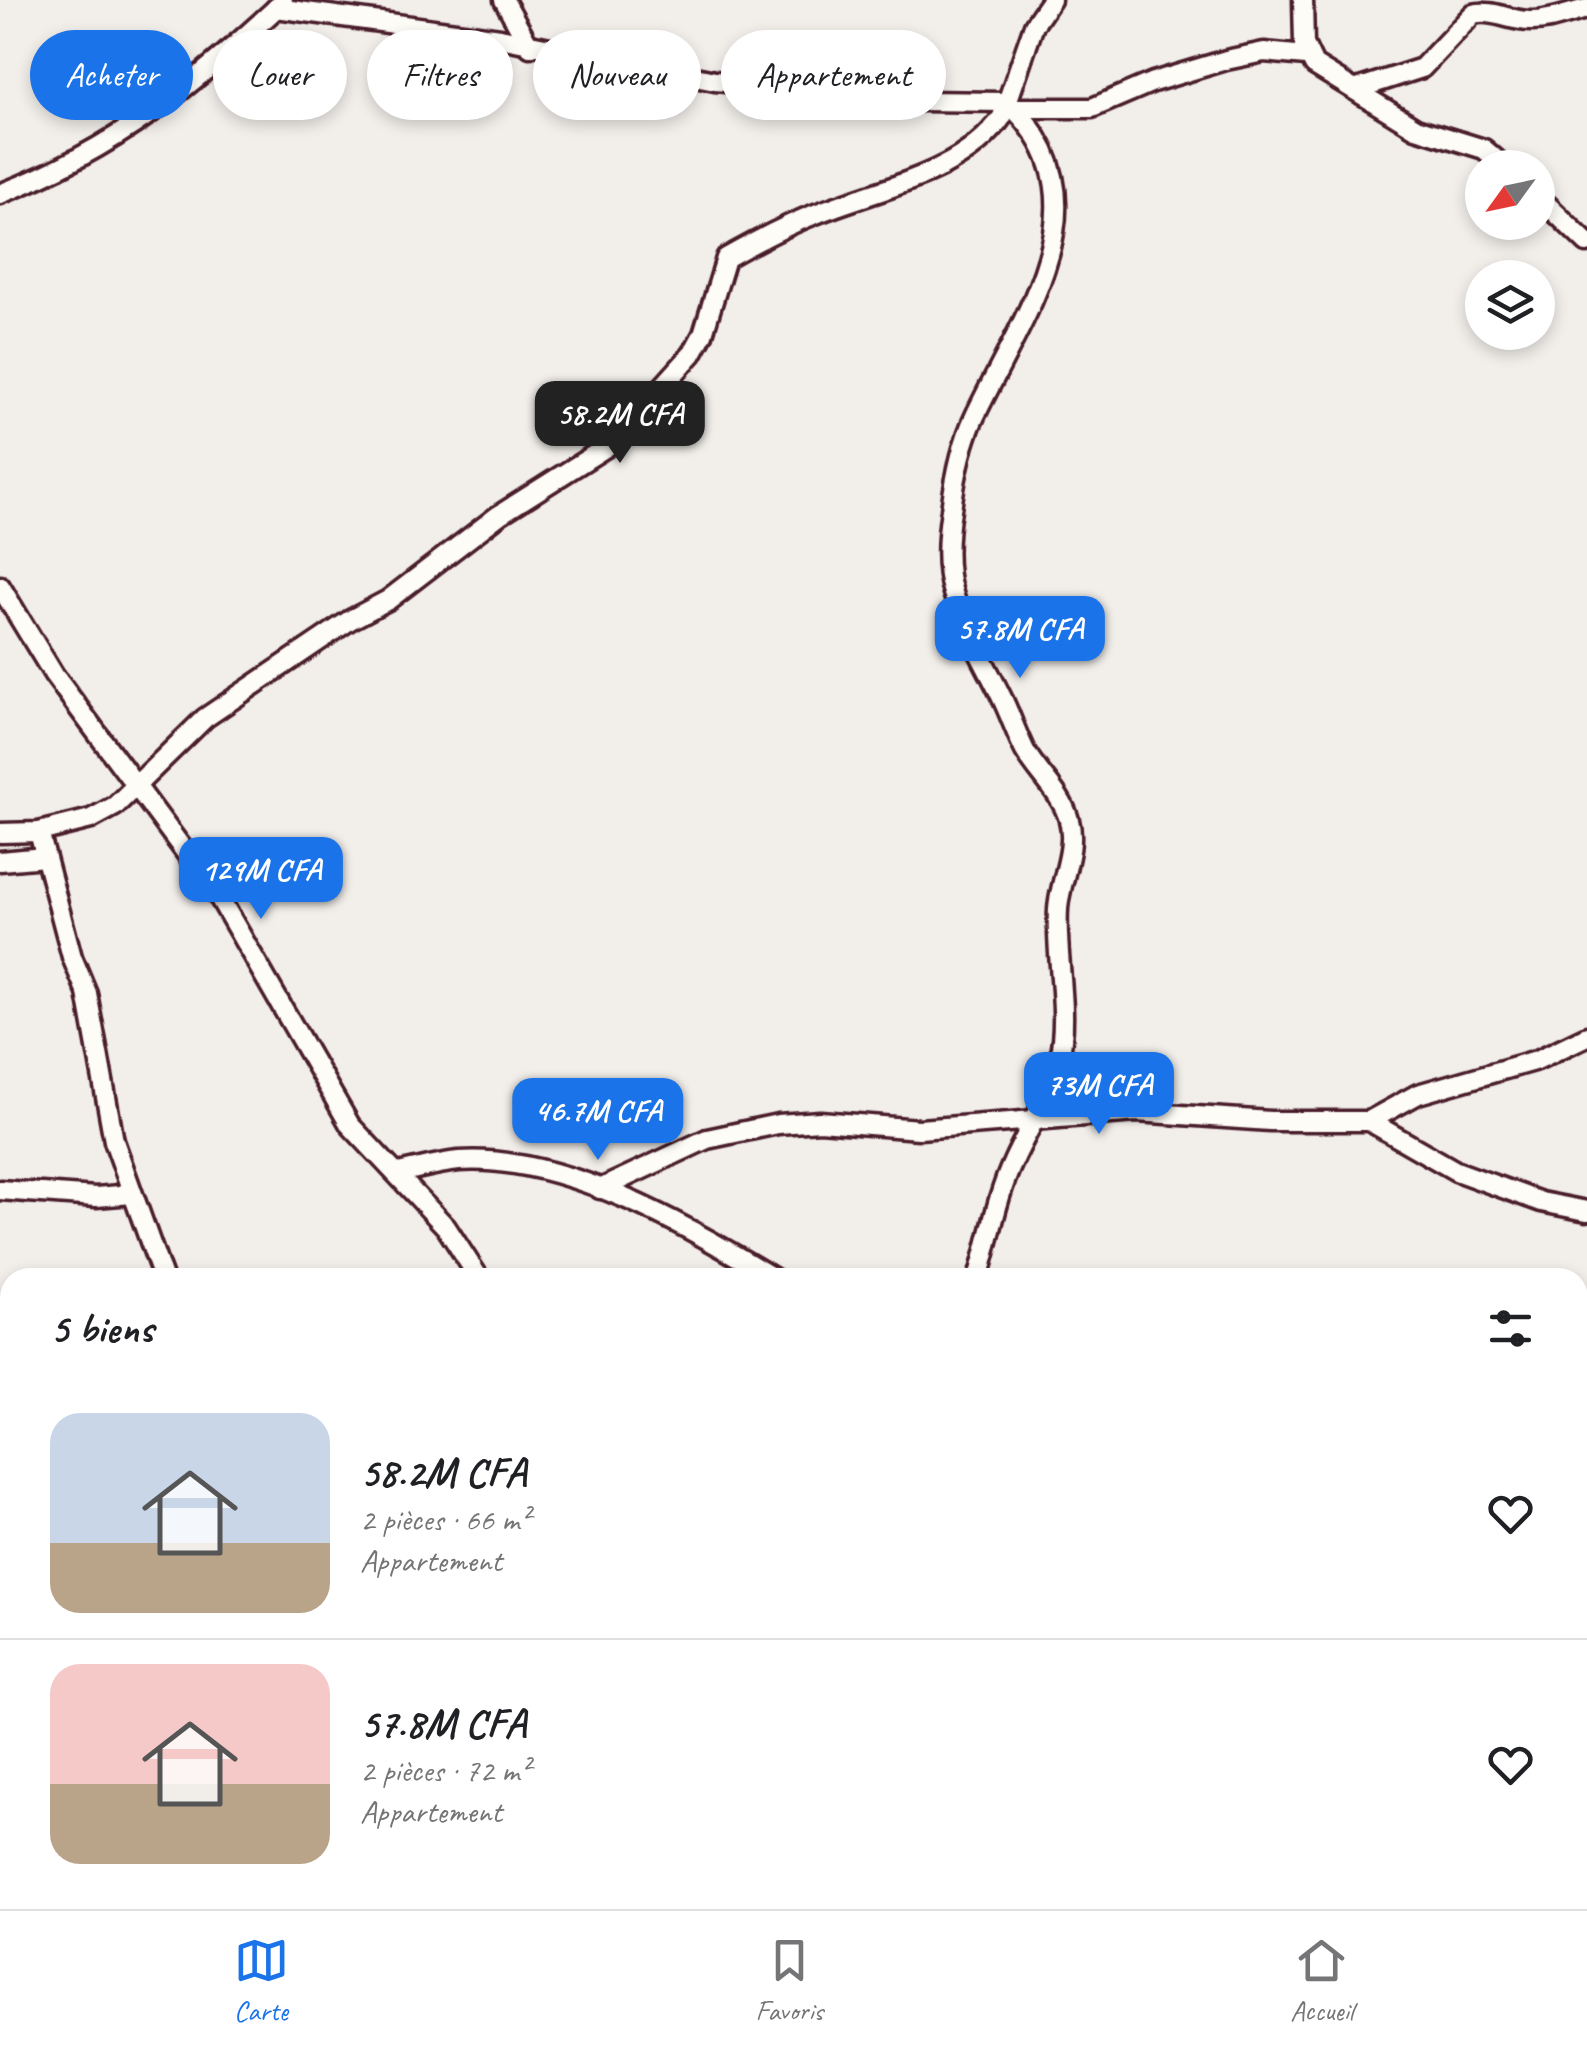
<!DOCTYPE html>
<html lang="fr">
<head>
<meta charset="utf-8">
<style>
	:root { --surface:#fff; --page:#f2f2f2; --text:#202124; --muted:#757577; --line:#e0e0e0; --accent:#1a73e8 }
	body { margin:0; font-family:Caveat,sans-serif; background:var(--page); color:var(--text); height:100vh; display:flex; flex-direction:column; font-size:38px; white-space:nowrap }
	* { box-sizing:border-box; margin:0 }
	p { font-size:32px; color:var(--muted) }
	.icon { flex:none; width:55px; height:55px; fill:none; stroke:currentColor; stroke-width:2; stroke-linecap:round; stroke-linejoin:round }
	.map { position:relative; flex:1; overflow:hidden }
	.sheet { position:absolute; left:0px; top:1268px; width:1588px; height:642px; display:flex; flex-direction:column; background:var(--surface); border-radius:30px 30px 0 0; box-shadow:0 5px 15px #0003 }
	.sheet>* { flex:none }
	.guide { position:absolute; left:30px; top:30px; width:1000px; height:90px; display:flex; gap:20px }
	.needle { width:65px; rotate:237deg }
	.controls { position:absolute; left:1465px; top:150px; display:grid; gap:20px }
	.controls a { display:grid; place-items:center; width:90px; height:90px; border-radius:50%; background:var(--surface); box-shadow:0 5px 15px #0003; font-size:50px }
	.price { position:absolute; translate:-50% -85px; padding:0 22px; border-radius:20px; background:var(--accent); color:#fff; font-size:32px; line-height:65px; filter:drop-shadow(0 2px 5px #0008) }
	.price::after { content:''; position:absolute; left:50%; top:60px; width:30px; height:22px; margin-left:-15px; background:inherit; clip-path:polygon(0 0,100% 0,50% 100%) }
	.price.selected { background:#222; color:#fff }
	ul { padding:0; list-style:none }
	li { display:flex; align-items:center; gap:30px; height:250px; padding:0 50px }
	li+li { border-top:2px solid var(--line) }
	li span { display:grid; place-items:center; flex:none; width:280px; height:200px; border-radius:30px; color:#555 }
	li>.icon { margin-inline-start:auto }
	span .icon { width:120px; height:120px; fill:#fffc; stroke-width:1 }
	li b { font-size:42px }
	h2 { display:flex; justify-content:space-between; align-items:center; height:120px; padding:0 50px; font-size:42px }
	.chip { padding:0 35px; border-radius:45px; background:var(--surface); box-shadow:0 5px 15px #0003; font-size:35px; line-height:90px }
	.chip.selected { background:var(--accent); color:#fff }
	.menu { display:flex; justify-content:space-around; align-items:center; height:140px; border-top:2px solid var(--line); background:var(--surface); font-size:28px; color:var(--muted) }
	.menu a { display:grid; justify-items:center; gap:5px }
	.menu .selected { color:var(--accent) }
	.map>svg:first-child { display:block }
</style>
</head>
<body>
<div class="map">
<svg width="1587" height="1909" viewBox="0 0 1587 1909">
	<rect width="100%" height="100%" fill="#f2efeb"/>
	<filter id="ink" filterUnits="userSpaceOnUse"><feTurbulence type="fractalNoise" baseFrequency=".01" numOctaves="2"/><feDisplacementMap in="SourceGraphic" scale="20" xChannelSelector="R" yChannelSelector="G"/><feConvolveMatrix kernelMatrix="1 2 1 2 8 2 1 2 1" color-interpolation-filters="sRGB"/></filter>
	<g filter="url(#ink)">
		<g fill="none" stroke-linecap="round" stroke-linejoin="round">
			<defs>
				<g id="minor">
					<path d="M 504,0 L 530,47"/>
					<path d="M 1303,0 L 1304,44 L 1314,65 L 1416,128 L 1484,149 L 1506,168"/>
					<path d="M 276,8 L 500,38 L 715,81 L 748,84 L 837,79 L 918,101 L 1007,102 C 1113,198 1022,316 975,416 C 961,445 955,478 951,510 C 947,535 945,569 953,593 C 964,628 985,663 1001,696 C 1010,714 1016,733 1025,751 C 1039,775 1062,794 1069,820 C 1077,849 1060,880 1058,909 C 1055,959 1070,1010 1059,1059 C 1049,1100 1029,1126 1013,1162 C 996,1198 990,1240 978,1278"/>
					<path d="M 1357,89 L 1422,68 L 1473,14 C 1493,9 1510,21 1530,21 C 1549,22 1568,13 1587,9"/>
					<path d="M 1013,108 L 1092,108 L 1153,82 L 1226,60 L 1264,52 L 1306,56"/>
					<path d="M 0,194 C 120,147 190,87 283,2"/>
					<path d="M 1538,196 L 1587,243"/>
					<path d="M 0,586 L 54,675 L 220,899 L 350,1125 L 446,1227 L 479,1278"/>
					<path d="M 39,832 L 72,957 L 87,993 L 114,1141 L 163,1278"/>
					<path d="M 0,833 L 39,832 L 91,819 L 115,806 L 205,718 L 350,620 L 388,600 L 499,515 L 611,444 L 692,354 L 703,334 L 726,258 C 756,241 786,225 818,213 C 880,188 962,175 1002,117 L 1034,25 L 1051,0"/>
					<path d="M 0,861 L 45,857"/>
					<path d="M 1369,1121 L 1418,1094 L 1537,1060 L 1587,1036"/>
					<path d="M 398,1173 C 418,1169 438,1163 459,1161 C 562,1154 687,1225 773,1278"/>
					<path d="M 600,1189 L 707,1139 L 778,1124 L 820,1121 L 919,1129 L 1137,1112 L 1270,1121 L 1369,1121 L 1456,1171 L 1541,1202 L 1587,1211"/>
					<path d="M 0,1190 L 96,1197 L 132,1194"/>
					<path d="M 1578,1624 L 1587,1609"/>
					<path d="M 1578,1737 L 1587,1744"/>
					<path d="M 0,1855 L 10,1837"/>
					<path d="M 288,1900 L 297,1909"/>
					<path d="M 492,1900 L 493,1909"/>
					<path d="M 839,1900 L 845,1909"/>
					<path d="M 216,1909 L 222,1900"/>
					<path d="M 671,1909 L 682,1900"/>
					<path d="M 1173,1909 L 1180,1900"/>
				</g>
			</defs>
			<use href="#minor" stroke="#4a1f2b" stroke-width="25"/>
			<path stroke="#4a1f2b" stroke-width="2.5" stroke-dasharray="8 8" stroke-linecap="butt" d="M 0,1893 L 10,1909"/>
			<use href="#minor" stroke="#fdfcf7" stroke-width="18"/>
		</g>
	</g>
</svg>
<div class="controls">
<a><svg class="needle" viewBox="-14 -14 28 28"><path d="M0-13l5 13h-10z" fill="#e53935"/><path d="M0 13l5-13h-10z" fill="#757577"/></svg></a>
<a><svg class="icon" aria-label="layers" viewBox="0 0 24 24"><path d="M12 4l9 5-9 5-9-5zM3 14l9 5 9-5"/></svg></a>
</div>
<b class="price selected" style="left:620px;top:466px">58.2M CFA</b>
<b class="price" style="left:1020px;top:681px">57.8M CFA</b>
<b class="price" style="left:261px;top:922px">129M CFA</b>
<b class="price" style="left:1099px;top:1137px">73M CFA</b>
<b class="price" style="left:598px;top:1163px">46.7M CFA</b>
<div class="guide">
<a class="chip selected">Acheter</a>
<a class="chip">Louer</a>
<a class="chip">Filtres</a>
<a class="chip">Nouveau</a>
<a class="chip">Appartement</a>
</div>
<section class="sheet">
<h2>5 biens<svg class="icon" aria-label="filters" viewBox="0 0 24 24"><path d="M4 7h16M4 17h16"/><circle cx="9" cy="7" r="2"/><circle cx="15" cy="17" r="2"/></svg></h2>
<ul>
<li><span style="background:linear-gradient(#c9d6e8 65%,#b9a48a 0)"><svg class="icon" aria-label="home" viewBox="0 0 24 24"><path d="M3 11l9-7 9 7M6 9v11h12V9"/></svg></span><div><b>58.2M CFA</b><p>2 pièces · 66 m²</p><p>Appartement</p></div><svg class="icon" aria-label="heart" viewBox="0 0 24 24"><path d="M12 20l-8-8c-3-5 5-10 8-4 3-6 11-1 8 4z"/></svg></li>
<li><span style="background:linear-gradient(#f6c9c9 60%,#b9a48a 0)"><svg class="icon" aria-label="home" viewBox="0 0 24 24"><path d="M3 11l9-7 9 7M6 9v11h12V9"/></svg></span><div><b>57.8M CFA</b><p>2 pièces · 72 m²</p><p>Appartement</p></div><svg class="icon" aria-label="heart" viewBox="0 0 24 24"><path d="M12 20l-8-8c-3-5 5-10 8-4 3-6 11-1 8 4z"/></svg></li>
</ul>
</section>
</div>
<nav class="menu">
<a class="selected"><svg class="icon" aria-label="map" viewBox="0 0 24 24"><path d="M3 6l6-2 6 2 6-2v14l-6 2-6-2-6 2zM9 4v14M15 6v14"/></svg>Carte</a>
<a><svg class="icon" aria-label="saved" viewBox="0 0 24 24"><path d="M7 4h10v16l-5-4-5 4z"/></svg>Favoris</a>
<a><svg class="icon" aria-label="home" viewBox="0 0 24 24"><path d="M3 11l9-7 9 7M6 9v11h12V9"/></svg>Accueil</a>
</nav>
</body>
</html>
